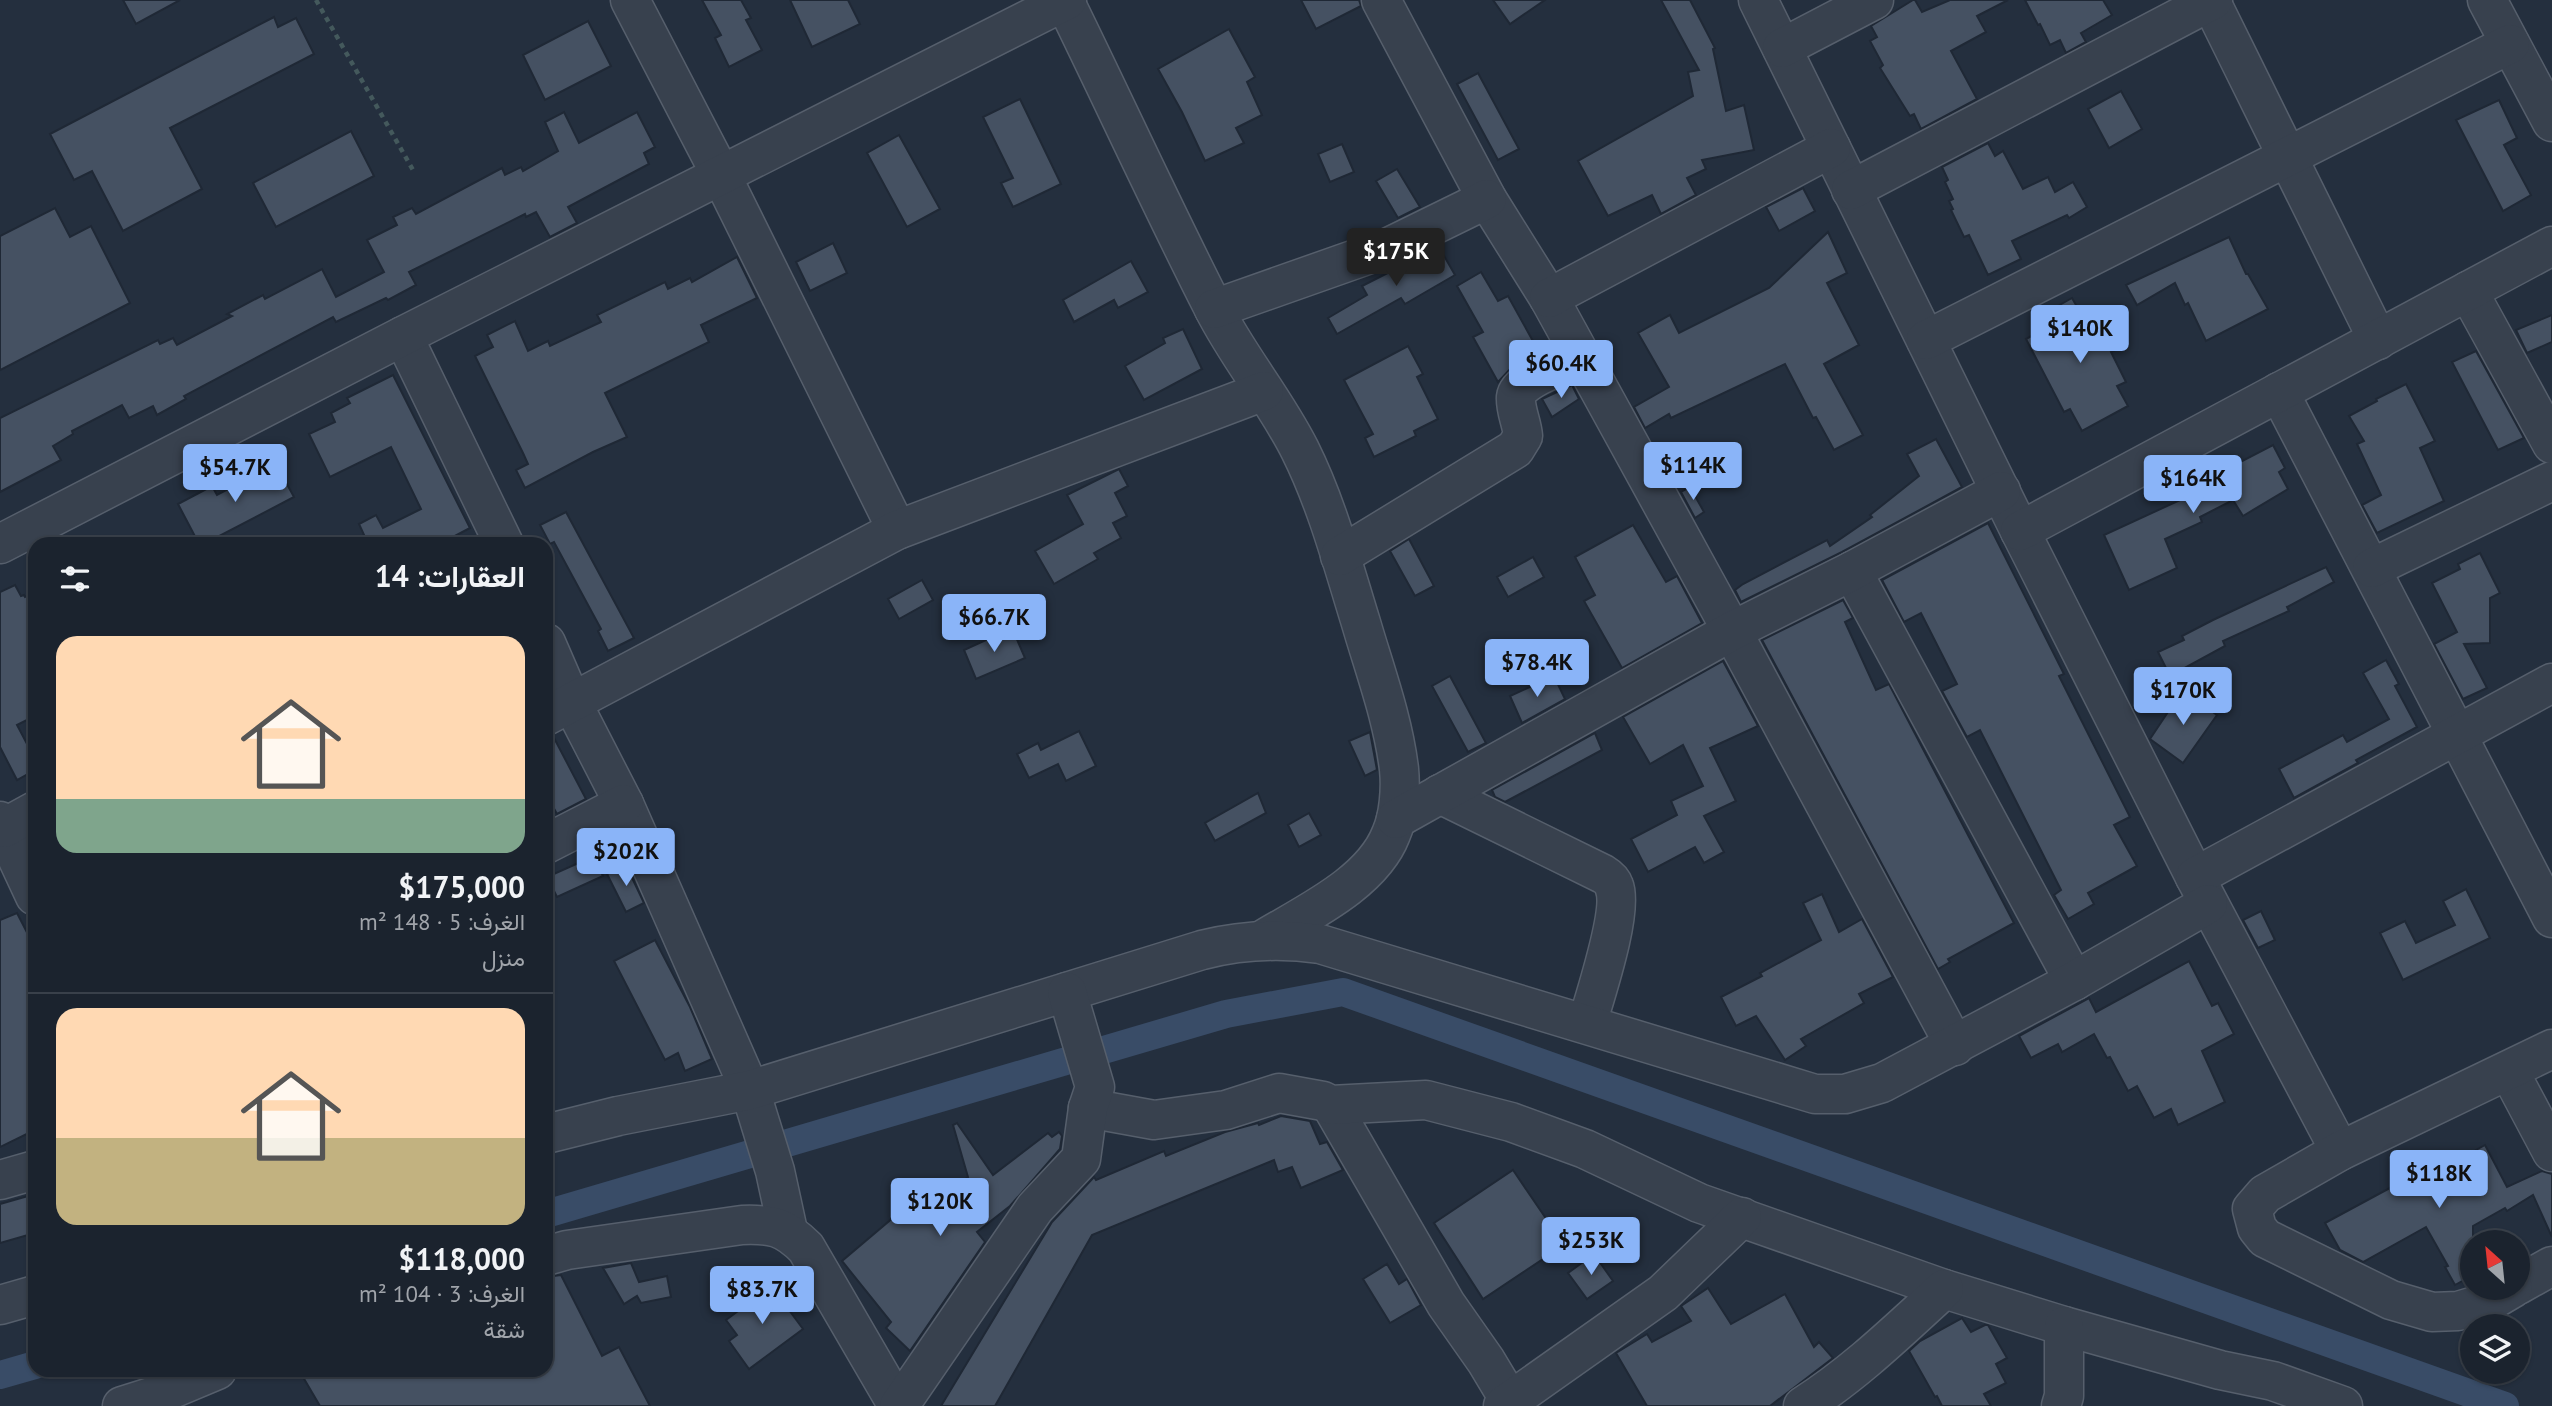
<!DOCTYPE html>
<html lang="ar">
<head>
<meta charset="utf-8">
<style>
	:root { --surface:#1b232e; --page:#282f3a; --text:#f1f3f6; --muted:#a0a4aa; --line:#39404a; --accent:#8ab4f8 }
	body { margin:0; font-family:"PT Sans",Vazirmatn,sans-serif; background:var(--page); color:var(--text); direction:rtl; height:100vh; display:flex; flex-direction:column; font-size:26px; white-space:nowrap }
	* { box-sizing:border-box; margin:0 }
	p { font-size:23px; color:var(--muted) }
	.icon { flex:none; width:38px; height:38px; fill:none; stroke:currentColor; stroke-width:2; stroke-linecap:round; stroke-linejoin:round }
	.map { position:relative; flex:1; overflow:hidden; direction:ltr }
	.panel { position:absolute; left:28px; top:537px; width:525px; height:840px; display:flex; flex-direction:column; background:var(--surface); border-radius:21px; box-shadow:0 2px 5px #0004,0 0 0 2px var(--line); direction:rtl }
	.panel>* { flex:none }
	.needle { width:46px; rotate:333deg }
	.controls { position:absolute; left:2460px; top:1230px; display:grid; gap:14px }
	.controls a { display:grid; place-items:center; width:70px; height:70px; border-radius:50%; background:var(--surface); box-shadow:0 2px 5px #0004,0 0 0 2px var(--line); font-size:35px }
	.price { position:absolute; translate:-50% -60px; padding:0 16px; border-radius:7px; background:var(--accent); color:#111; font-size:23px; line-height:46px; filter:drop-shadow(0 2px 4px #0008) }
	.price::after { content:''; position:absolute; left:50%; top:42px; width:21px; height:16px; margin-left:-10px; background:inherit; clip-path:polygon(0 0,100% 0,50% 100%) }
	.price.on { background:#222; color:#fff }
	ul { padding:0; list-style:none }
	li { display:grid; align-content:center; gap:14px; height:371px; padding:0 28px }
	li+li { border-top:2px solid var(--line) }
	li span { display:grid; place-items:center; height:217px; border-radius:21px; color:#555 }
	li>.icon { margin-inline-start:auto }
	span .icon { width:126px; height:126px; fill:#fffc; stroke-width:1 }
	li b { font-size:30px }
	h2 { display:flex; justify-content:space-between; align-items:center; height:84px; padding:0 28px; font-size:30px }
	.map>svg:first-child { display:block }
</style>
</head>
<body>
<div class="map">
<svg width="2552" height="1406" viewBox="0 0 2552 1406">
	<rect width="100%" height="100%" fill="#242f3e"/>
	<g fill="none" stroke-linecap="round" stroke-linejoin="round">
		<g stroke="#394c67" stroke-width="28">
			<path d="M 546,1214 L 1226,1014 L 1343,992 L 2505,1406"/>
			<path d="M 0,1375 L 35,1365"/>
		</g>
	</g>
	<g fill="#455162" stroke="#1f2835" stroke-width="2">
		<path d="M 123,0 L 180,0 L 136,24 Z"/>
		<path d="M 702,0 L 741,0 L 751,18 L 746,20 L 762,50 L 729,67 L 715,38 L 721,35 Z"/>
		<path d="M 790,0 L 848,0 L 860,24 L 812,47 Z"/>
		<path d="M 1301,0 L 1359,0 L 1361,6 L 1316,29 Z"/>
		<path d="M 1493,0 L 1545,0 L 1510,24 Z"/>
		<path d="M 1661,0 L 1690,0 L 1715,48 L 1713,49 L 1726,111 L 1744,105 L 1754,150 L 1702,160 L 1706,169 L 1687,178 L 1696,195 L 1661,214 L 1652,195 L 1608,216 L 1578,161 L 1693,96 L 1688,72 L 1699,70 Z"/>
		<path d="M 1913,0 L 1915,0 L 1922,12 L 1950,0 L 2008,0 L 1977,16 L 1986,32 L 1951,51 L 1977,99 L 1921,129 L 1914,114 L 1910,116 L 1880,68 L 1883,65 L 1870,41 L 1877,37 L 1871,26 Z"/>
		<path d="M 2025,0 L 2103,0 L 2112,15 L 2081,33 L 2086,42 L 2066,53 L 2060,40 L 2050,45 L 2040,24 L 2038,25 Z"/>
		<path d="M 274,17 L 278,27 L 296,18 L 314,54 L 170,128 L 202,189 L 123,231 L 92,171 L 74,180 L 50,134 Z"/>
		<path d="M 588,21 L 611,66 L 545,100 L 523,55 Z"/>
		<path d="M 1229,29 L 1255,77 L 1247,82 L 1262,115 L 1236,128 L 1244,143 L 1205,161 L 1182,112 L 1158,69 Z"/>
		<path d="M 1478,73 L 1519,149 L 1498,160 L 1457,84 Z"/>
		<path d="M 2121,91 L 2142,129 L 2109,148 L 2088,109 Z"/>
		<path d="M 1020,99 L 1061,184 L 1013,207 L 1001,183 L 1013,178 L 983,117 Z"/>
		<path d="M 2499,100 L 2517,138 L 2504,145 L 2531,195 L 2503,211 L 2456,120 Z"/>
		<path d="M 564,112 L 579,143 L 637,112 L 655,147 L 644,153 L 649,164 L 568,207 L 577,223 L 550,237 L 536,212 L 526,217 L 525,214 L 409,272 L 416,285 L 388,300 L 386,298 L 336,322 L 333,317 L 184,396 L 186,399 L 157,415 L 153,406 L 129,418 L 122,405 L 72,431 L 73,434 L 53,446 L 61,460 L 0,492 L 0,418 L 158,340 L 160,344 L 173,338 L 177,345 L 232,316 L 227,314 L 263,295 L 265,299 L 322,269 L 336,297 L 384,272 L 367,240 L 397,225 L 393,217 L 412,208 L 416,214 L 502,168 L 505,175 L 521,167 L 523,171 L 558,151 L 545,122 Z"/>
		<path d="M 351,131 L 374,176 L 276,227 L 253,183 Z"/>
		<path d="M 899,135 L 940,209 L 907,227 L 867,153 Z"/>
		<path d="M 1988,143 L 1995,156 L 2003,151 L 2023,189 L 2048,177 L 2055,192 L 2073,182 L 2087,207 L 2069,218 L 2067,215 L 2012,241 L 2021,259 L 1988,275 L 1969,235 L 1964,237 L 1951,210 L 1953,209 L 1949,201 L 1953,199 L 1945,182 L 1948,180 L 1942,167 Z"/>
		<path d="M 1342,144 L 1354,172 L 1330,182 L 1318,154 Z"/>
		<path d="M 1397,169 L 1420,207 L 1398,218 L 1376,181 Z"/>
		<path d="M 1803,188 L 1815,211 L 1779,231 L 1766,207 Z"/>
		<path d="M 55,208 L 70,237 L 91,226 L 130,303 L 0,370 L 0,236 Z"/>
		<path d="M 1828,232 L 1847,273 L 1827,283 L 1859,345 L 1824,364 L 1863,435 L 1834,450 L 1816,417 L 1813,418 L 1785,364 L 1671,418 L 1669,414 L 1645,428 L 1634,407 L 1669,387 L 1638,333 L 1670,315 L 1679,333 L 1769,288 Z"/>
		<path d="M 2229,237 L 2246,274 L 2248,274 L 2268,309 L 2206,341 L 2188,303 L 2185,305 L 2175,283 L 2137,305 L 2126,285 Z"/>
		<path d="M 833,243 L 847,273 L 810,291 L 796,262 Z"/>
		<path d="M 1439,247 L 1455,275 L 1405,304 L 1401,298 L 1337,334 L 1328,318 L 1367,295 L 1362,286 Z"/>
		<path d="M 737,257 L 757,298 L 701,325 L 709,342 L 605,393 L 627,437 L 593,452 L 525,488 L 516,470 L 528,464 L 523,453 L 475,356 L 493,347 L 487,335 L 515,321 L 528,351 L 548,341 L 550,346 L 601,322 L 597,315 L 665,282 L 668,289 L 690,278 L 692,282 Z"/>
		<path d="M 1131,261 L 1148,292 L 1118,308 L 1114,300 L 1074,322 L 1063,300 Z"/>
		<path d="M 1481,272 L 1498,301 L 1508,296 L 1539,352 L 1513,366 L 1498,382 L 1473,337 L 1483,332 L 1457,286 Z"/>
		<path d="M 2072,298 L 2080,312 L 2087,308 L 2100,336 L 2109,331 L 2118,349 L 2111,352 L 2126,382 L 2117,386 L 2128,406 L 2082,431 L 2070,409 L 2064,412 L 2026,339 L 2056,323 L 2049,311 Z"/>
		<path d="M 2552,315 L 2552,342 L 2527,353 L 2516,330 Z"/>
		<path d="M 1183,329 L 1202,369 L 1144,400 L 1125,366 L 1165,343 L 1163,338 Z"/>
		<path d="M 1408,346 L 1423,374 L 1417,377 L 1438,419 L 1414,431 L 1416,436 L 1374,457 L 1365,438 L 1373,434 L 1344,380 Z"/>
		<path d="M 2476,351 L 2524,438 L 2498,450 L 2452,362 Z"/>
		<path d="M 393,375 L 470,528 L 451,538 L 454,544 L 352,544 L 365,537 L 359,524 L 376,515 L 383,528 L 421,509 L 391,447 L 330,477 L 309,434 L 335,422 L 331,413 L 350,403 L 347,398 Z"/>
		<path d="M 2406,384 L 2435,441 L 2420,448 L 2444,501 L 2377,533 L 2362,505 L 2381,495 L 2357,444 L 2364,441 L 2349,416 L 2377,401 L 2376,399 Z"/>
		<path d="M 1572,385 L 1579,399 L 1552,417 L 1542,399 Z"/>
		<path d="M 1936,439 L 1962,487 L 1842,552 L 1741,602 L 1735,590 L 1743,584 L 1827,540 L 1830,546 L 1872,517 L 1870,515 L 1919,476 L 1907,454 Z"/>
		<path d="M 2273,445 L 2285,468 L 2279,472 L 2288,489 L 2243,516 L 2233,500 L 2200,517 L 2202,522 L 2165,539 L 2177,568 L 2129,590 L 2104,535 L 2191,495 L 2188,489 Z"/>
		<path d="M 276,464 L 294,497 L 204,544 L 199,544 L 178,504 L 212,486 L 217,495 Z"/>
		<path d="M 1119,469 L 1128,486 L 1115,493 L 1127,516 L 1113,523 L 1121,538 L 1094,553 L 1098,559 L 1054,584 L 1035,551 L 1083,524 L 1067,495 Z"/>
		<path d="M 1690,487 L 1704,512 L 1695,518 L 1681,492 Z"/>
		<path d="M 566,512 L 634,638 L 608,651 L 598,631 L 601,629 L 554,542 L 550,544 L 540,525 Z"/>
		<path d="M 1988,523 L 2064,674 L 2059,676 L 2130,817 L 2114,825 L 2137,866 L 2088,893 L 2094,904 L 2068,919 L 2054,895 L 2061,890 L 1980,730 L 1967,737 L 1942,691 L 1957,684 L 1921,613 L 1904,622 L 1882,580 Z"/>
		<path d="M 1633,525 L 1666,582 L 1677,576 L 1702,623 L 1622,668 L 1584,601 L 1595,595 L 1575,557 Z"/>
		<path d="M 1409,539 L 1434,586 L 1415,596 L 1390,551 Z"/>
		<path d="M 2480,553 L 2500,593 L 2490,598 L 2490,643 L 2464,644 L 2487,688 L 2463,699 L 2434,644 L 2457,632 L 2432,583 L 2460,569 L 2458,564 Z"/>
		<path d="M 1533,557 L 1544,577 L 1508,597 L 1497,577 Z"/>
		<path d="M 2326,567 L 2334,582 L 2287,607 L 2289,611 L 2223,641 L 2225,646 L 2170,676 L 2158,652 L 2184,640 L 2182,636 L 2213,620 Z"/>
		<path d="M 922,580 L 933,600 L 899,619 L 888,599 Z"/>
		<path d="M 15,585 L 21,596 L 24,595 L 25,597 L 35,592 L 35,716 L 17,725 L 35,759 L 35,770 L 17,780 L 0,747 L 0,592 Z"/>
		<path d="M 1843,600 L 1853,618 L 1845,622 L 1876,690 L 1889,684 L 2014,923 L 1948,959 L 1950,962 L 1938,969 L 1762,640 Z"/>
		<path d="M 1012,628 L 1025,658 L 976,679 L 964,650 Z"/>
		<path d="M 2386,660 L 2399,684 L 2395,686 L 2417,727 L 2356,760 L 2358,763 L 2294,798 L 2279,769 L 2343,735 L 2347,742 L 2389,719 L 2363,673 Z"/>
		<path d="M 1723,661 L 1758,726 L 1710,748 L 1736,801 L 1704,816 L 1724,852 L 1704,863 L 1695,847 L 1648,872 L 1631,839 L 1677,815 L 1671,801 L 1703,786 L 1683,745 L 1650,764 L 1623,717 Z"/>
		<path d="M 1450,676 L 1486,743 L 1468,752 L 1432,686 Z"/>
		<path d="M 1554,676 L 1565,699 L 1522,723 L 1510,696 Z"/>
		<path d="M 2182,691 L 2217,715 L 2183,763 L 2150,739 Z"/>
		<path d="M 1079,731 L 1096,766 L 1066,781 L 1058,764 L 1029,778 L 1017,754 L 1038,743 L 1041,750 Z"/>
		<path d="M 1370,732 L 1377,770 L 1365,776 L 1349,741 Z"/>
		<path d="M 1595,733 L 1602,750 L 1505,802 L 1495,797 L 1492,790 Z"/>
		<path d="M 553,736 L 586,799 L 557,814 L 546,794 L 546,738 Z"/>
		<path d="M 1258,793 L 1266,813 L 1215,841 L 1205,823 Z"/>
		<path d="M 1309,813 L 1321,835 L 1299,847 L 1288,825 Z"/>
		<path d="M 594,856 L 603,876 L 557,897 L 547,877 Z"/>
		<path d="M 626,865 L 644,903 L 626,912 L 607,874 Z"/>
		<path d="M 2466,889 L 2490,938 L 2403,980 L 2380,933 L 2405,921 L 2416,943 L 2455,925 L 2443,901 Z"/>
		<path d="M 1822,894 L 1839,932 L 1862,919 L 1893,977 L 1859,994 L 1864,1003 L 1801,1039 L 1806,1046 L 1785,1060 L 1756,1016 L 1736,1026 L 1721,997 L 1762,976 L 1760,973 L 1821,940 L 1803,903 Z"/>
		<path d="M 2261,911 L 2275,940 L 2258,948 L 2243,920 Z"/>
		<path d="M 17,913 L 35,948 L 35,1130 L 0,1147 L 0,920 Z"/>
		<path d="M 655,940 L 690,1007 L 712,1059 L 685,1071 L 678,1053 L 665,1060 L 614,961 Z"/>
		<path d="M 2189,961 L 2212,1006 L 2218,1003 L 2234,1034 L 2202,1051 L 2225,1102 L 2178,1125 L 2171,1109 L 2154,1118 L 2137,1086 L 2128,1091 L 2110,1057 L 2107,1058 L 2094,1034 L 2062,1052 L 2058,1044 L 2031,1058 L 2019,1036 L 2089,998 L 2096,1012 Z"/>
		<path d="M 1281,1116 L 1310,1121 L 1320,1144 L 1327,1142 L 1343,1170 L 1301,1188 L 1292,1167 L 1278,1172 L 1274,1160 L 1092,1235 L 995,1406 L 941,1406 L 1052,1222 L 1094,1177 L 1096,1180 L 1164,1151 L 1166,1156 L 1225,1132 L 1258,1123 L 1259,1125 Z"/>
		<path d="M 957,1123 L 993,1175 L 1048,1133 L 1052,1137 L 1059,1132 L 1062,1136 L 1060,1149 L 1010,1206 L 977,1232 L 985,1242 L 910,1351 L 886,1328 L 891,1322 L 842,1261 L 901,1211 L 901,1206 L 909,1206 L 929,1196 L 933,1203 L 968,1177 L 953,1125 Z"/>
		<path d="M 2485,1145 L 2507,1187 L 2542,1171 L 2552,1174 L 2552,1237 L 2533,1195 L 2507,1211 L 2505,1208 L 2473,1226 L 2473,1275 L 2455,1285 L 2445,1267 L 2448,1266 L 2426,1227 L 2363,1262 L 2340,1250 L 2325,1223 L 2401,1182 L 2398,1176 L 2426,1161 L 2433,1174 Z"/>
		<path d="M 1513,1170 L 1564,1245 L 1483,1299 L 1434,1223 Z"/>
		<path d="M 35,1194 L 35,1233 L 0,1243 L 0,1204 Z"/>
		<path d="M 1594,1254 L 1613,1281 L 1587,1299 L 1568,1273 Z"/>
		<path d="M 631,1263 L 639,1282 L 667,1276 L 671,1297 L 641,1303 L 637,1296 L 624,1304 L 603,1268 Z"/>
		<path d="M 1387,1264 L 1399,1284 L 1407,1279 L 1421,1305 L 1390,1323 L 1363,1279 Z"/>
		<path d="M 561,1275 L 602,1356 L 619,1347 L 650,1406 L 320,1406 L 303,1377 L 315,1370 L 546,1370 L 546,1277 Z"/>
		<path d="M 761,1287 L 766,1293 L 772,1287 L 803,1329 L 749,1369 L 729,1341 L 737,1335 L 726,1320 L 742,1308 L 739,1304 Z"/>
		<path d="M 1708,1288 L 1731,1324 L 1785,1294 L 1814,1347 L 1819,1342 L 1833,1358 L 1770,1406 L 1647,1406 L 1616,1353 L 1647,1334 L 1652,1342 L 1691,1321 L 1681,1306 Z"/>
		<path d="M 1962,1318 L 1971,1332 L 1985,1325 L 1988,1325 L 2007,1358 L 1996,1364 L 2006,1383 L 1984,1394 L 1991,1406 L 1942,1406 L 1937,1396 L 1935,1397 L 1909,1351 L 1920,1341 Z"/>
	</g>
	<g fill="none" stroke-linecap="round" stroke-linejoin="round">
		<defs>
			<g id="minor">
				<path d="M 630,0 L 721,175 L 897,530"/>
				<path d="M 1064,0 C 1114,102 1161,205 1213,307 C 1238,357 1275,400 1300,450 C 1327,504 1343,565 1361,623 C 1375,671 1393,719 1399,769 C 1401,789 1399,816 1391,834 C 1372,883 1307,913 1264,939"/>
				<path d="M 1381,0 L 1487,199 L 1549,298 L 1732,631 L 1955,1046"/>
				<path d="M 1758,0 L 2020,531 L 2195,877 L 2340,1151"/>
				<path d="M 2210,0 L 2378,340"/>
				<path d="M 2487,0 L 2552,122"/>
				<path d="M 1782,48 L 1874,0"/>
				<path d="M 1851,190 L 2213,0"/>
				<path d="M 2468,291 L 2552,444"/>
				<path d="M 1549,298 L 1831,148"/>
				<path d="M 1214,309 L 1387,248 L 1487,199"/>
				<path d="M 403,336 L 504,544"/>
				<path d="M 1926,340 L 2510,44"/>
				<path d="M 2279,392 L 2552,918"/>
				<path d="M 2020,531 L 2552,246"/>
				<path d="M 0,544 L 403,336 L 1067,0"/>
				<path d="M 1340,556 L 1515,449 L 1523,436 C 1522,423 1515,410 1516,397 C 1518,379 1566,365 1581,357"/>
				<path d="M 2372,568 L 2552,481"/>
				<path d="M 1852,571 L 2074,981"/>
				<path d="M 546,643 L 572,703 L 624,804 L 750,1090 L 775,1171 L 788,1231"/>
				<path d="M 546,716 L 897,530 L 1264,391"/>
				<path d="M 1440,794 L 1603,874 C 1608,877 1612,880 1614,886 C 1624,910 1595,996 1587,1024"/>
				<path d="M 1396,819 L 1732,631 L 1852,571 L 2001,491"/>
				<path d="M 0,821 L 35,896"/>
				<path d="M 4,828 L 35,811"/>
				<path d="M 546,844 L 624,804"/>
				<path d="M 2195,877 L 2552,683"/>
				<path d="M 2509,1071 L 2552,1152"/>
				<path d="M 1331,1105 L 1446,1304 L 1486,1361 L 1513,1406"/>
				<path d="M 1088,1108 L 1154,1120 L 1226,1110 L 1279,1093 L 1323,1101 L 1331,1105 L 1426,1100 L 1511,1122 L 1585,1149 L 1699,1203 L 1944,1289 L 2064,1326 L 2220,1370 L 2273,1381 L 2343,1406"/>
				<path d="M 546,1134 L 618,1116 L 750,1090 L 1202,950 C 1242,940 1278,938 1320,944 L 1815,1094 L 1845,1094 L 1882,1083 L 2074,981 L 2208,904"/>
				<path d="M 0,1180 L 35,1170"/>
				<path d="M 546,1256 L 567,1250 L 742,1225 C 772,1224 784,1226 806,1248 L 898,1406"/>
				<path d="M 2518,1285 L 2552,1266"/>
				<path d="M 2513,1288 L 2491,1301 L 2458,1311 L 2432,1312 L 2391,1300 L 2265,1238 L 2257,1228 L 2252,1209 L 2265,1194 L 2340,1151 L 2552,1049"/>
				<path d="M 0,1305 L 35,1295"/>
				<path d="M 122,1406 L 160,1394 L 217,1370"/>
				<path d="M 899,1406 L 1035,1208 L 1081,1159 L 1088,1108 L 1095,1087 L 1067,992"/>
				<path d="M 1503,1406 L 1663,1293 L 1742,1217"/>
				<path d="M 1803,1406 C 1854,1374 1899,1330 1944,1289"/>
				<path d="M 2061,1406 L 2064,1396 L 2064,1326"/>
			</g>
		</defs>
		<use href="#minor" stroke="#565f6c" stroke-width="41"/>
		<path stroke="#44595c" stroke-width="4.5" stroke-dasharray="5 5" stroke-linecap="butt" d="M 316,0 L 413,170"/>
		<use href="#minor" stroke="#38414e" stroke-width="38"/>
	</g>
</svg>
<div class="controls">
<a><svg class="needle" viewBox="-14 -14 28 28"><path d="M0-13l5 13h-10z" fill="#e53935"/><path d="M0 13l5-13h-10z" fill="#a0a4aa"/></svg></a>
<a><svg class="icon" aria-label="layers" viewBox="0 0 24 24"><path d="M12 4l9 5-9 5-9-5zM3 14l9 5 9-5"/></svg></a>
</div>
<b class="price on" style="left:1396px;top:288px">$175K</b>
<b class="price" style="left:2080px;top:365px">$140K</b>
<b class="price" style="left:1561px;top:400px">$60.4K</b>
<b class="price" style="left:1693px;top:502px">$114K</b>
<b class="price" style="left:235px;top:504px">$54.7K</b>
<b class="price" style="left:2193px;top:515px">$164K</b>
<b class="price" style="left:994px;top:654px">$66.7K</b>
<b class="price" style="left:1537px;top:699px">$78.4K</b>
<b class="price" style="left:2183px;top:727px">$170K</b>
<b class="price" style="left:626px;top:888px">$202K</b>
<b class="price" style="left:2439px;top:1210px">$118K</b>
<b class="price" style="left:940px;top:1238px">$120K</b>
<b class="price" style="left:1591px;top:1277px">$253K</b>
<b class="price" style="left:762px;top:1326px">$83.7K</b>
<section class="panel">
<h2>العقارات: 14<svg class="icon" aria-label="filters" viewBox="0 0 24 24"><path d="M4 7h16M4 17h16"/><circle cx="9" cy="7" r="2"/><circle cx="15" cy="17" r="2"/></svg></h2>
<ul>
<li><span style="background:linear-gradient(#ffd9b3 75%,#7fa58c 0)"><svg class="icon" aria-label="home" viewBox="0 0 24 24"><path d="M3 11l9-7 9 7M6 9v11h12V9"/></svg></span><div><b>$175,000</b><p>الغرف: 5 · 148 m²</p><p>منزل</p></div></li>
<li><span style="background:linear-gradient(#ffd9b3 60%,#c2b280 0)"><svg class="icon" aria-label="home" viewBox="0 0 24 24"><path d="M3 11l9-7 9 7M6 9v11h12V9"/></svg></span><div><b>$118,000</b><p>الغرف: 3 · 104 m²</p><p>شقة</p></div></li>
</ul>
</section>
</div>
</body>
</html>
